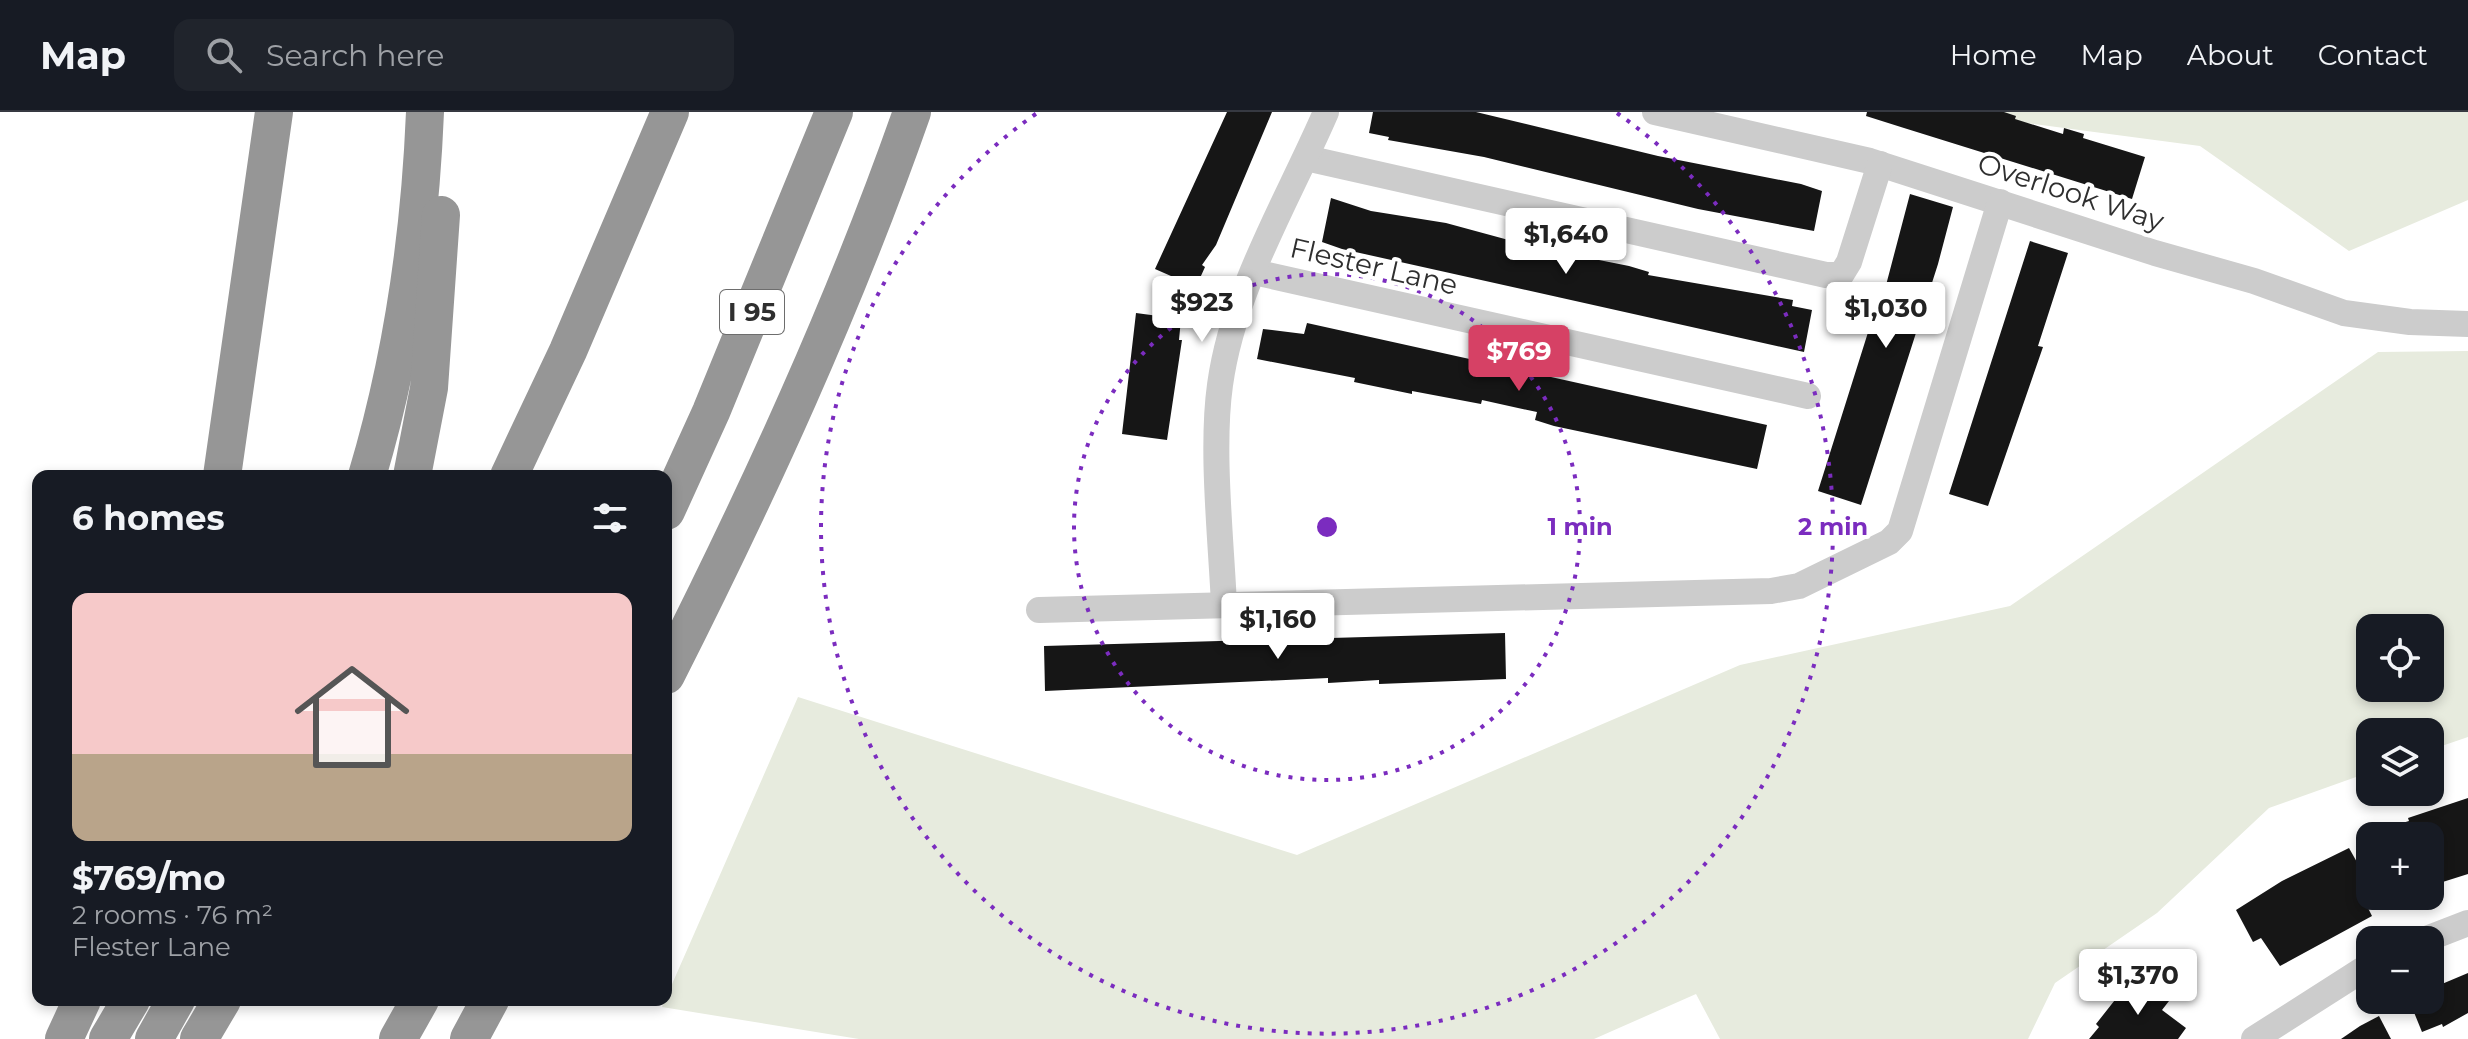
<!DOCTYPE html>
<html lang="en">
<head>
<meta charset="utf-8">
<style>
	:root { --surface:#171b24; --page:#20242c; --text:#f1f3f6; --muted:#9ea1a6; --line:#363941; --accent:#d64165 }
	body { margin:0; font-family:Montserrat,sans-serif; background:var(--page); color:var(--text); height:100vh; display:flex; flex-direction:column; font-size:30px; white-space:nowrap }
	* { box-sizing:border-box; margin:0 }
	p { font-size:26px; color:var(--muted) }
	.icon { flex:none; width:44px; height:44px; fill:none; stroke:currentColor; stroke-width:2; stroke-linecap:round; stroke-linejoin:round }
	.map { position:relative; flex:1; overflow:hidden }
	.side { position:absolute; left:32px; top:358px; width:640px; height:536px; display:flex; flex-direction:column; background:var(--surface); border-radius:16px; box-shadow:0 4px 12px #0003 }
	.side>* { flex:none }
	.fabs { position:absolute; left:2356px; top:502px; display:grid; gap:16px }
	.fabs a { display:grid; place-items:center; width:88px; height:88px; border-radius:16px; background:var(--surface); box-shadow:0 4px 12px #0003; font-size:40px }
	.price { position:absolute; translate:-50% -68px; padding:0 18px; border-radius:8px; background:#fff; color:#222; font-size:26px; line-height:52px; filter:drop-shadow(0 2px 4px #0008) }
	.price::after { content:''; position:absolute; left:50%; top:48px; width:24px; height:18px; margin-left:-12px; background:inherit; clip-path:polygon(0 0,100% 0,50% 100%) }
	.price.selected { background:var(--accent); color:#fff }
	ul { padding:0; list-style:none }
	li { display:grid; align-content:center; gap:16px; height:424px; padding:0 40px }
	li+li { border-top:2px solid var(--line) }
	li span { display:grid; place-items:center; height:248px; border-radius:16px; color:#555 }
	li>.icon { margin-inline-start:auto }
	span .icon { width:144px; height:144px; fill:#fffc; stroke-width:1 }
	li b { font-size:34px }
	h2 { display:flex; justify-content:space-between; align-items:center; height:96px; padding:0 40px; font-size:34px }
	header { display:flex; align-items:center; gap:48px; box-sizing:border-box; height:112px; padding:0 40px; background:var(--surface); border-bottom:2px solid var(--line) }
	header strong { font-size:38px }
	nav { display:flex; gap:44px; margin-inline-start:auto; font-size:28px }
	.search { width:560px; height:72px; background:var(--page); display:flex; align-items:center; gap:20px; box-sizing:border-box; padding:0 28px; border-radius:16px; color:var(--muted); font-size:30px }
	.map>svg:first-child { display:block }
</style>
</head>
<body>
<header>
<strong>Map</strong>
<div class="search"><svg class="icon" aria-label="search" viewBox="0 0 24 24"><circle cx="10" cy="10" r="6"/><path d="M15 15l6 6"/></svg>Search here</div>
<nav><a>Home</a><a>Map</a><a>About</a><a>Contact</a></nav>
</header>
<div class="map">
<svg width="2468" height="927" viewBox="0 0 2468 927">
	<rect width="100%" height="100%" fill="#fff"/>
	<g fill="#e7ebde" fill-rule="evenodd">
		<path d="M 1991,0 L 2468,0 L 2468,88 L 2349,139 L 2200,34 L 2026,11 Z"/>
		<path d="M 2468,239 L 2468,625 L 2430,638 L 2430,620 L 2370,620 L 2370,660 L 2269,696 L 2157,801 L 2055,871 L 2028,927 L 1720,927 L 1696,882 L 1594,927 L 859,927 L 662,895 L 798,585 L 1297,743 L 1740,553 L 2010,494 L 2378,240 ZM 2370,516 L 2430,516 L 2430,576 L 2370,576 Z"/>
	</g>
	<g fill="#161616">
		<path d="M 1227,0 L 1272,0 L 1216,133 L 1202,153 L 1205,155 L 1196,175 L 1155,157 Z"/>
		<path d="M 1373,0 L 1476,0 L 1658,44 L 1801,72 L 1822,79 L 1814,119 L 1698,97 L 1484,45 L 1388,28 L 1389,25 L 1369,21 Z"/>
		<path d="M 1867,0 L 2004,0 L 2016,4 L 2015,7 L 2063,22 L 2064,16 L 2084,22 L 2083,26 L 2145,45 L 2132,87 L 1904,16 L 1866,4 Z"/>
		<path d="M 1910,82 L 1953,95 L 1938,152 L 1861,393 L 1818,379 L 1876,195 L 1880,196 Z"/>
		<path d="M 1331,86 L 1371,99 L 1446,111 L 1534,135 L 1629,154 L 1649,160 L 1648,163 L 1793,188 L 1792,194 L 1812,198 L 1804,240 L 1342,137 L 1322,130 Z"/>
		<path d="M 2030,129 L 2068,141 L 2038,234 L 2043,235 L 1988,394 L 1949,382 Z"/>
		<path d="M 1136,201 L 1181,207 L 1179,228 L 1182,228 L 1167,328 L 1122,322 Z"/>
		<path d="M 1307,211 L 1767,313 L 1757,357 L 1554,314 L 1535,308 L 1537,300 L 1518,296 L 1482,288 L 1481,292 L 1412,279 L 1412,282 L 1354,270 L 1355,266 L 1257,247 L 1263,217 L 1304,222 Z"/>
		<path d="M 1505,521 L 1506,567 L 1379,572 L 1379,568 L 1328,571 L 1328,566 L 1045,579 L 1044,534 Z"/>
		<path d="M 2468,686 L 2468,762 L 2430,774 L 2430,724 L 2373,724 L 2373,720 L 2409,709 L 2408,706 Z"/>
		<path d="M 2349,736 L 2367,768 L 2357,774 L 2372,804 L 2280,854 L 2261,826 L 2253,830 L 2236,798 L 2282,769 Z"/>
		<path d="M 2468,861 L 2468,901 L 2443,915 L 2442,912 L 2422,920 L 2409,888 L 2430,888 L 2430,877 Z"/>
		<path d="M 2141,866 L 2169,889 L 2162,898 L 2186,916 L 2178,927 L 2089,927 L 2099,915 L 2096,912 L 2122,879 L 2127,882 Z"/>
		<path d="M 2379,904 L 2391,927 L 2341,927 L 2360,914 Z"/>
	</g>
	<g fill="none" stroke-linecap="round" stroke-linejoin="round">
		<g stroke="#ccc" stroke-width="26">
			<path d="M 1655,0 L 1870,49 L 2155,141 L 2254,169 L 2344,201 L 2410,210 L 2468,212"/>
			<path d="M 1306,46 L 1826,163 L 1841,163 L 1849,150 L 1880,52"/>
			<path d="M 1254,160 L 1808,284"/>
			<path d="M 1224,493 C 1221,427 1211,337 1220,273 C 1233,177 1288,88 1326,0"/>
			<path d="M 1039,498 L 1771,479 L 1799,474 L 1889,430 L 1900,419 L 2000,90"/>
			<path d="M 2424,828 L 2468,811"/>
			<path d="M 2254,927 L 2370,853"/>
		</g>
		<g stroke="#969696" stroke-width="38">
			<path d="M 222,364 L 274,0"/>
			<path d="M 367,364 C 402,247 420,122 425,0"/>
			<path d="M 412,364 L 429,276 L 441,103"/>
			<path d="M 509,364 L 568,239 L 670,0"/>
			<path d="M 666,399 L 711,300 L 834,0"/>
			<path d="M 666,563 C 759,379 844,194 912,0"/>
			<path d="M 64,927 L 82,888"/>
			<path d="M 108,927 L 131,888"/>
			<path d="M 154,927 L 176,888"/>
			<path d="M 199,927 L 222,888"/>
			<path d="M 398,927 L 420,888"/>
			<path d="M 469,927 L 490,888"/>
		</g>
	</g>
	<g fill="none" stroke="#7b2cbf" stroke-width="4" stroke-dasharray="4 8">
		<circle cx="1327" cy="415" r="253"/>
		<path d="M1617 1A506 506 0 1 1 1037 1"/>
	</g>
	<g text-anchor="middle" stroke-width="8" stroke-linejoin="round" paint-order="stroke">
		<rect fill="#fff" stroke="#6d6d6d" stroke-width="2" x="720" y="178" width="64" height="44" rx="6"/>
		<g font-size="26" font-weight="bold" fill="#2f2f2f">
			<text x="752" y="209">I 95</text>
		</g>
		<g font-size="28" fill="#2f2f2f" stroke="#fff">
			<text transform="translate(2071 80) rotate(18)" y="10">Overlook Way</text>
			<text transform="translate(1374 154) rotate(13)" y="10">Flester Lane</text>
		</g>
	</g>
	<circle cx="1327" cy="415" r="12" fill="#7b2cbf" stroke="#fff" stroke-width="4"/>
	<g font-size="24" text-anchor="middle" font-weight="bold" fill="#7b2cbf" stroke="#fff" stroke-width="8" stroke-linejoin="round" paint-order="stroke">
		<text x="1580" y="423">1 min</text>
		<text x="1833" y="423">2 min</text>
	</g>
</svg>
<div class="fabs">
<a><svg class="icon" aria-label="locate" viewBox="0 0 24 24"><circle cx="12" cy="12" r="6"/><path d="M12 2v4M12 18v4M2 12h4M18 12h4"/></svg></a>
<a><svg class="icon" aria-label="layers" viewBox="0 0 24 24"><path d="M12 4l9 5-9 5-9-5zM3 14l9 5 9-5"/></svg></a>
<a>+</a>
<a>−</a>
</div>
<b class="price" style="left:1566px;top:164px">$1,640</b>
<b class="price" style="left:1202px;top:232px">$923</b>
<b class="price" style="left:1886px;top:238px">$1,030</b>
<b class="price selected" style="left:1519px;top:281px">$769</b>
<b class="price" style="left:1278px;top:549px">$1,160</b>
<b class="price" style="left:2138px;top:905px">$1,370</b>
<section class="side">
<h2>6 homes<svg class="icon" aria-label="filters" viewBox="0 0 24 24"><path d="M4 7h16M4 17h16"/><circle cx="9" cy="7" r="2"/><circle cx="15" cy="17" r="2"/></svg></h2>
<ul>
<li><span style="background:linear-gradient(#f6c9c9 65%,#b9a48a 0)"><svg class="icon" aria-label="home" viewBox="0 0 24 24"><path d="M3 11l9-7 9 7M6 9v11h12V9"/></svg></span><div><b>$769/mo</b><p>2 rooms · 76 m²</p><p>Flester Lane</p></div></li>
</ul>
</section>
</div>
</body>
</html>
